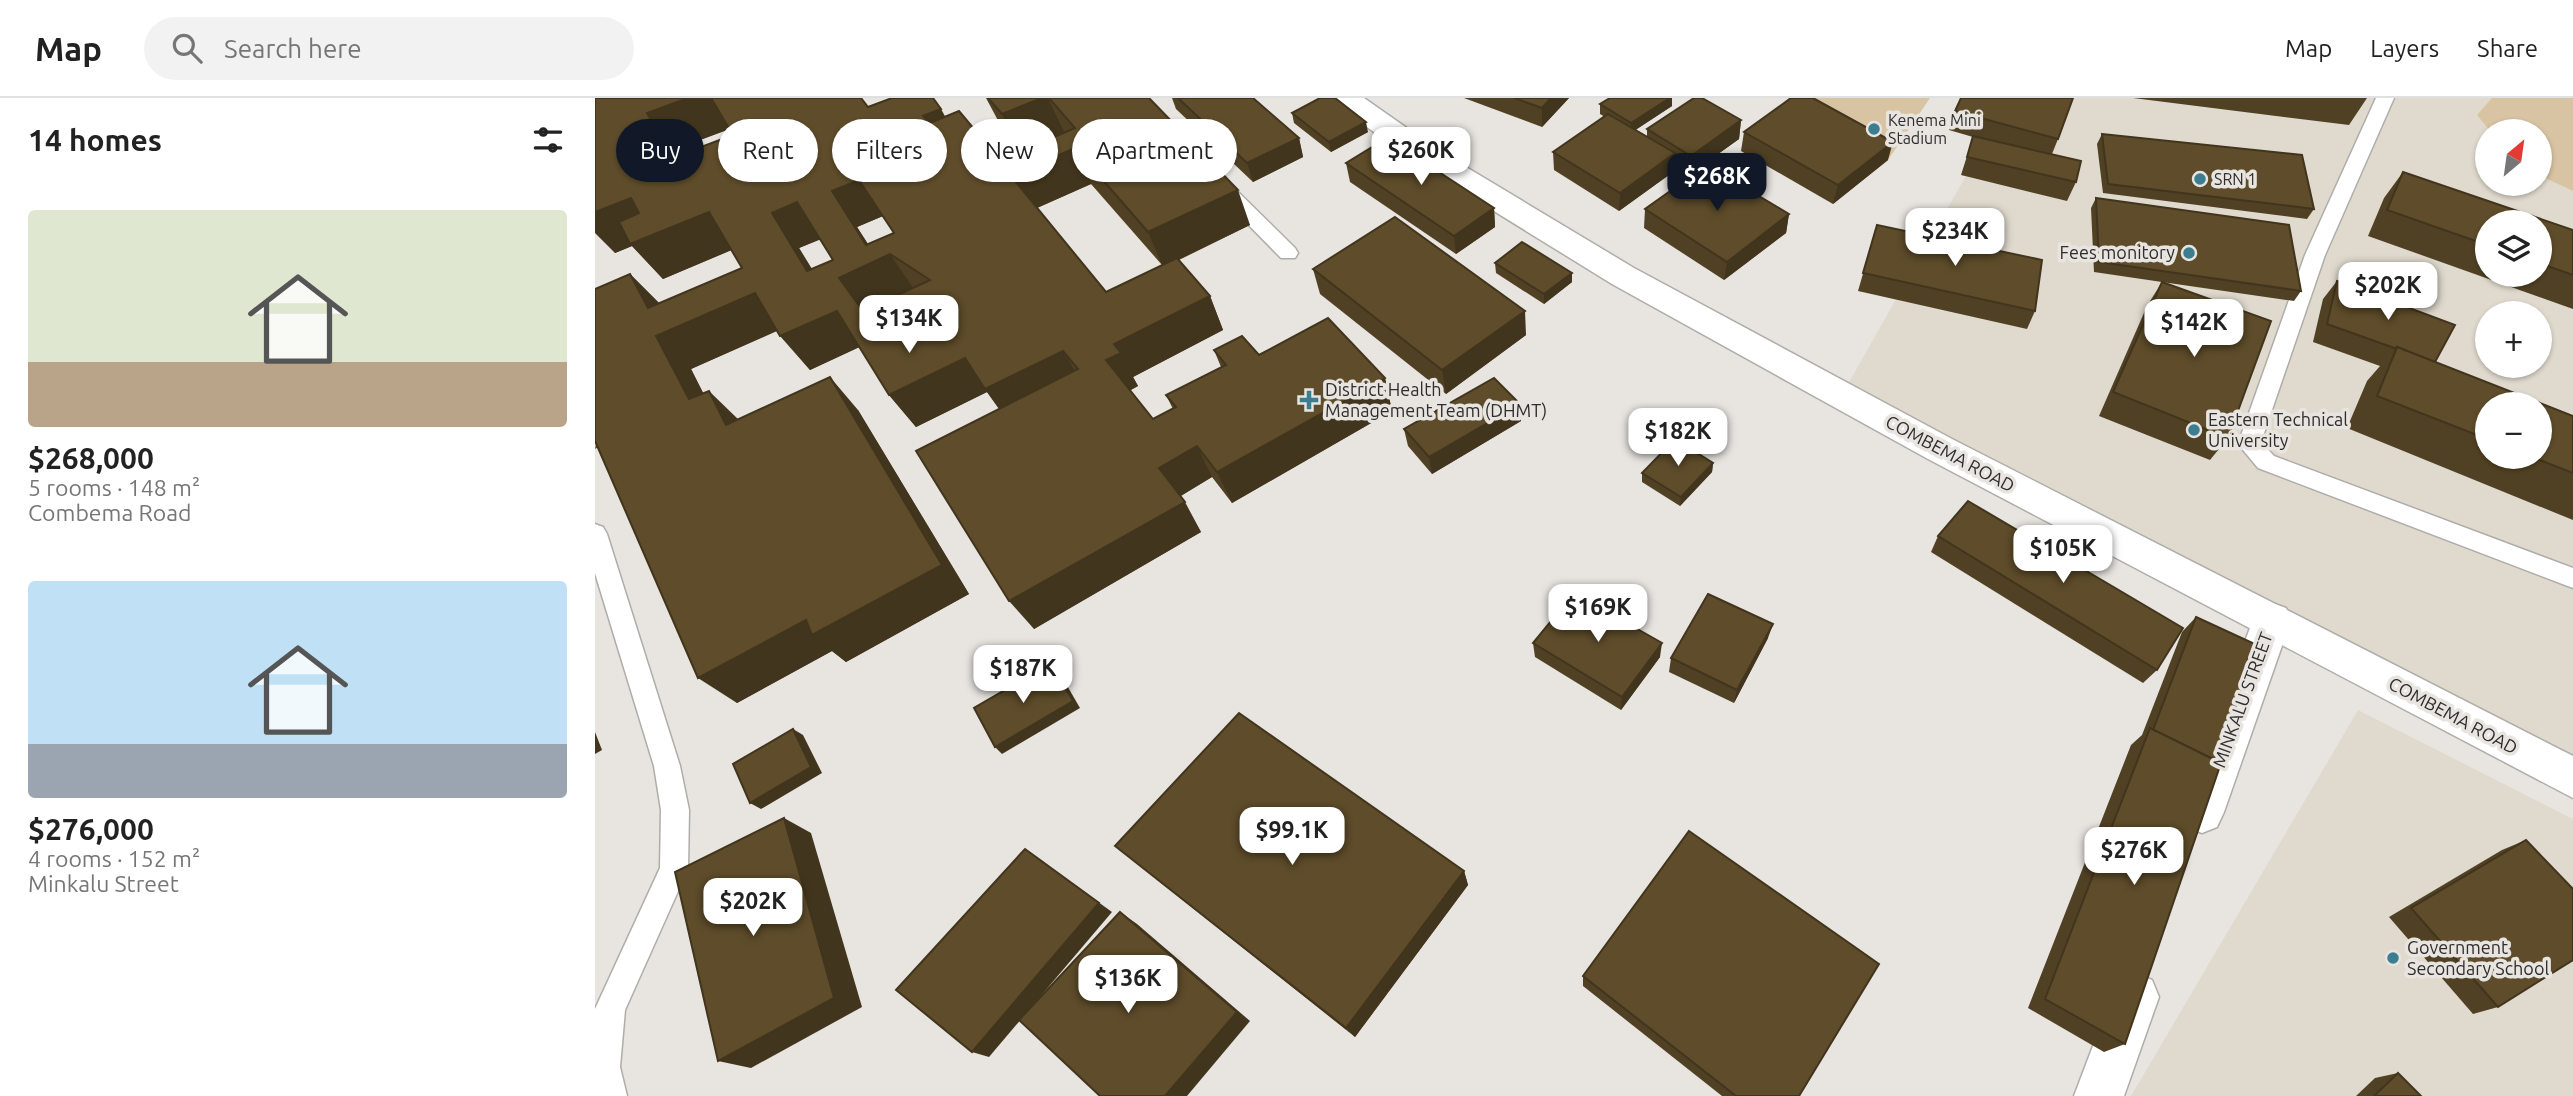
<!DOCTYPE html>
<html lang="en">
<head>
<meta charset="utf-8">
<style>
	:root { --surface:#fff; --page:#f2f2f2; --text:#222; --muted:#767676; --line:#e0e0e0; --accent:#111827 }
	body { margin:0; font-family:Ubuntu,sans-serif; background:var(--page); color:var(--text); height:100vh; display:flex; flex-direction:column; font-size:26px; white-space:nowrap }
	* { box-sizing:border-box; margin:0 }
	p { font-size:23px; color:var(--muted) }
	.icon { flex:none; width:38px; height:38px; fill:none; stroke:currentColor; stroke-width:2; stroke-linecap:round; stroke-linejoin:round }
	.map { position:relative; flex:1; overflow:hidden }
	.details { display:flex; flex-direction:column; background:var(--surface); width:595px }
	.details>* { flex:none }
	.top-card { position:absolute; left:21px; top:21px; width:665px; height:63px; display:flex; gap:14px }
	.needle { width:46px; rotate:29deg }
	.buttons { position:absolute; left:1880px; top:21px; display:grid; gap:14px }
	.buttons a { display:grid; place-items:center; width:77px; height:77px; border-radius:50%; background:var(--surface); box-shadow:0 2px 5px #0004; font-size:35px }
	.price { position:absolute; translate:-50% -60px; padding:0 16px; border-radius:14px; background:#fff; color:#222; font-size:23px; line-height:46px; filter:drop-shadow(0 2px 4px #0008) }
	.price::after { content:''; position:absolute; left:50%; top:42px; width:21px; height:16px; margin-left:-10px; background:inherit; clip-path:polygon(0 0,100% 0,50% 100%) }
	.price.on { background:var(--accent); color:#fff }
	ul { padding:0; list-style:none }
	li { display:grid; align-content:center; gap:14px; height:371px; padding:0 28px }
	li span { display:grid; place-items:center; height:217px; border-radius:7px; color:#555 }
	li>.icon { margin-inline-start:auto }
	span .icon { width:126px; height:126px; fill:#fffc; stroke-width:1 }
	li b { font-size:30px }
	h2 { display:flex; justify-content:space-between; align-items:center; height:84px; padding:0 28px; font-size:30px }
	.chip { padding:0 24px; border-radius:32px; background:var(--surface); box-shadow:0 2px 5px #0004; font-size:24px; line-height:63px }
	.chip.on { background:var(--accent); color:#fff }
	header { display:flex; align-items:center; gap:42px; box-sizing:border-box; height:98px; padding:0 35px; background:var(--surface); border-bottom:2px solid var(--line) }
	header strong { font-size:33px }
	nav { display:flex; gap:38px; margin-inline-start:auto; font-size:24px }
	.search { width:490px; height:63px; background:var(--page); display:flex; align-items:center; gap:18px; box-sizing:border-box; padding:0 24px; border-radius:38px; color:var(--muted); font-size:26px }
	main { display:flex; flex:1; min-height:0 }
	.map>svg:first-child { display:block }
</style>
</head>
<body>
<header>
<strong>Map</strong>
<div class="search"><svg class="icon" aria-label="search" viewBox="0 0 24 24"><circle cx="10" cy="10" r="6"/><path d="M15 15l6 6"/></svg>Search here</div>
<nav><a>Map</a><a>Layers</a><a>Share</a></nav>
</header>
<main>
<section class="details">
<h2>14 homes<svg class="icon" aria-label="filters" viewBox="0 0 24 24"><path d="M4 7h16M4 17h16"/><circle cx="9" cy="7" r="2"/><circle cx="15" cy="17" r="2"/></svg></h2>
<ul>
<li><span style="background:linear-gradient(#dfe7d0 70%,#b9a48a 0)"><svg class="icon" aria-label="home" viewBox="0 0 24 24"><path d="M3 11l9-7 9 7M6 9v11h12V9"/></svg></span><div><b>$268,000</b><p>5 rooms · 148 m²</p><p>Combema Road</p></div></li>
<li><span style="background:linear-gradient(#bfe0f5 75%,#9aa5b1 0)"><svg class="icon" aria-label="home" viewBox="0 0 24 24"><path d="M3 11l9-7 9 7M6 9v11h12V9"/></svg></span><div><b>$276,000</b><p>4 rooms · 152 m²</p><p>Minkalu Street</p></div></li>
</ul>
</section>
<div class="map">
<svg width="1978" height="998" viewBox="0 0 1978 998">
	<rect width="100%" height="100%" fill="#e8e5e1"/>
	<g fill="#e0dace" fill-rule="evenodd">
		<path d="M 1415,0 L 1978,0 L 1978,683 L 1245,300 ZM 1892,33 L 1944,33 L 1944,86 L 1892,86 ZM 1892,124 L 1944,124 L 1944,177 L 1892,177 ZM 1892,215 L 1944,215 L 1944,268 L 1892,268 ZM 1892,306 L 1944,306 L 1944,359 L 1892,359 Z"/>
		<path d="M 1763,612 L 1978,721 L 1978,998 L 1536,998 Z"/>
	</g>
	<g fill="#d8c4a2">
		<path d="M 1193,0 L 1335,0 L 1293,62 Z"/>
		<path d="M 1897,0 L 1978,0 L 1978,93 L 1944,77 L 1944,33 L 1895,33 L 1882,17 Z"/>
	</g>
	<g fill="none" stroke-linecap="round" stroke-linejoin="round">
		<defs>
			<g id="lane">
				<path d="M 1781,0 L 1799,0 L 1730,157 L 1666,344 L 1679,358 L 1978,470 L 1978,490 L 1663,370 L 1643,346 L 1710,157 Z"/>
				<path d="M 626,82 L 633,84 L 700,150 L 703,155 L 700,160 L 686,160 L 619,92 L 617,88 L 619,84 Z"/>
				<path d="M 0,426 L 8,429 L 12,436 L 85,668 L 94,712 L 93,771 L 30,912 L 25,969 L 32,998 L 0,998 L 0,911 L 65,770 L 66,712 L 59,668 L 0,475 Z"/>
			</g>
			<g id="street">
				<path d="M 1677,505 L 1691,510 L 1696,522 L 1629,714 L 1622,729 L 1607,735 L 1592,729 L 1585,714 L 1658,522 L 1663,510 Z"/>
				<path d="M 1540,875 L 1557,882 L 1564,899 L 1529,998 L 1479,998 L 1523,882 Z"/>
			</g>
			<path id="secondary" d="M 736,0 L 769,0 L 846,54 L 1039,170 L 1357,341 L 1978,658 L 1978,700 L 1333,361 L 1017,186 L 826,68 L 740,6 Z"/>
		</defs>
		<use href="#lane" stroke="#afada9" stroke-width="3"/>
		<use href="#street" stroke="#afada9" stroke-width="3"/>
		<use href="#secondary" stroke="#afada9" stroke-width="3"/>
		<use href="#lane" fill="#fff" fill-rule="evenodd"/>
		<use href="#street" fill="#fff" fill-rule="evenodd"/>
		<use href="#secondary" fill="#fff" fill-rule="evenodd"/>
	</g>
	<g fill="#514124" fill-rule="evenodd">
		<path d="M 0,0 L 273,9 L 351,19 L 405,62 L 469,34 L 425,52 L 407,30 L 391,0 L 554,0 L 655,127 L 584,162 L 615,198 L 628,232 L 538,279 L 543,288 L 535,292 L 558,321 L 578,311 L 571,297 L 626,269 L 619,252 L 664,257 L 790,280 L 797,313 L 637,405 L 617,379 L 585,398 L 606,434 L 439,531 L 404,311 L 392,294 L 321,329 L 294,297 L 264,249 L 215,272 L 182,233 L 96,271 L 108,295 L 143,322 L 263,312 L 374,496 L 251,564 L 237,553 L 142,605 L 3,349 L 0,351 L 35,176 L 64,205 L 147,170 L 136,152 L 68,181 L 37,148 L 20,155 ZM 135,31 L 138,37 L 85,57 L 81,51 ZM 496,86 L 567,167 L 511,194 L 442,110 ZM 288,118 L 299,135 L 273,146 L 262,129 ZM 225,141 L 238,162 L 217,171 L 204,150 Z"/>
		<path d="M 577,0 L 658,0 L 704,40 L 708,59 L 658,84 L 581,11 Z"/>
		<path d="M 869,0 L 974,0 L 947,29 Z"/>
		<path d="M 1015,0 L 1077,0 L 1077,8 L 1040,32 L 1052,39 L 1052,31 L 1146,22 L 1144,41 L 1095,76 L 1079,67 L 1078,74 L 1024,113 L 959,72 L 958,54 L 1010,19 L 1005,16 L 1005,6 Z"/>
		<path d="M 1538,0 L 1772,0 L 1754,27 Z"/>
		<path d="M 1360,13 L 1463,41 L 1457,56 L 1481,84 L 1472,103 L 1366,77 L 1378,39 L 1354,32 Z"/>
		<path d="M 697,15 L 773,34 L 736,54 L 699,25 Z"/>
		<path d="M 1149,34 L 1293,62 L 1238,106 L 1146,53 Z"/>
		<path d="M 1507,36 L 1719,111 L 1712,121 L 1508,95 L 1502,46 Z"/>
		<path d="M 751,65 L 899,110 L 900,129 L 861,156 L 755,84 Z"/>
		<path d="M 1808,74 L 1978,132 L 1978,211 L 1773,138 L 1789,100 ZM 1892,124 L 1944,124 L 1944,177 L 1892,177 Z"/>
		<path d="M 1501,100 L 1706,193 L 1699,203 L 1567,184 L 1633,340 L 1615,362 L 1504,318 L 1552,208 L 1567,184 L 1499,174 L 1496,110 Z"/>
		<path d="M 1050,111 L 1194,116 L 1191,135 L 1129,182 L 1049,130 Z"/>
		<path d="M 1282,127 L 1440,213 L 1432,231 L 1263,193 Z"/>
		<path d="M 900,165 L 977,175 L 977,184 L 949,206 L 901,175 Z"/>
		<path d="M 718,171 L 931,237 L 851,296 L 725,196 Z"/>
		<path d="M 1742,183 L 1840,264 L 1978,318 L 1978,422 L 1752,330 L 1772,283 L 1785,268 L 1718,244 L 1728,201 ZM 1892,306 L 1944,359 L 1892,359 Z"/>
		<path d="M 926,323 L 837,376 L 813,348 L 809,331 Z"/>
		<path d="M 1118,365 L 1117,374 L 1085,408 L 1047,384 L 1047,375 Z"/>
		<path d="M 1343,438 L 1562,572 L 1548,585 L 1336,454 Z"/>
		<path d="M 1601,519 L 1530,946 L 1509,954 L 1433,910 L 1536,647 L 1547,637 L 1587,534 Z"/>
		<path d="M 1173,540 L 1139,605 L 1074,574 L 1076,560 Z"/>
		<path d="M 938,545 L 1065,559 L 1026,612 L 940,559 Z"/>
		<path d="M 1931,742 L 1903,909 L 1878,916 L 1794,819 L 1907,752 Z"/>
		<path d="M 520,748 L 869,773 L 873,787 L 760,939 Z"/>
		<path d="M 988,878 L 1204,998 L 1127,998 L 988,888 Z"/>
		<path d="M 1803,975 L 1826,998 L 1761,998 L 1780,980 Z"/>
	</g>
	<g fill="#42351d">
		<path d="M 93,0 L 116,0 L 139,29 L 81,51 L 107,96 L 77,60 L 52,15 Z"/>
		<path d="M 447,0 L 453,0 L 469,34 L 425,52 L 407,16 Z"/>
		<path d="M 956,0 L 974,0 L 947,29 L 947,10 Z"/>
		<path d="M 1075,0 L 1077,0 L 1077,8 L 1036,35 L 1036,25 Z"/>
		<path d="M 346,11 L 366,47 L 349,54 L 328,18 Z"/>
		<path d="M 1146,22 L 1144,41 L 1095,76 L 1096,58 Z"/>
		<path d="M 771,24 L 773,34 L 736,54 L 734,44 Z"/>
		<path d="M 704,40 L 708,59 L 658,84 L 652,65 Z"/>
		<path d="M 1298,44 L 1293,62 L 1238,106 L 1243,87 Z"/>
		<path d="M 480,50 L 496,86 L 435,113 L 416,78 Z"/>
		<path d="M 1080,55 L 1078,74 L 1024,113 L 1025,95 Z"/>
		<path d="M 264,82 L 288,118 L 262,129 L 283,162 L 295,156 L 319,191 L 268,213 L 244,180 L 271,147 L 237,93 Z"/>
		<path d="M 643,92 L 655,127 L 568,169 L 553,134 Z"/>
		<path d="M 36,100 L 114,114 L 144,149 L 68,181 L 37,148 L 20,155 L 0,135 L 0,114 Z"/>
		<path d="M 202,104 L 229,140 L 204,150 L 239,208 L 212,173 L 177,115 Z"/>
		<path d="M 899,110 L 900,129 L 861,156 L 859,138 Z"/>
		<path d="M 1194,116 L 1191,135 L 1129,182 L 1132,164 Z"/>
		<path d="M 977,175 L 977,184 L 949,206 L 949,196 Z"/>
		<path d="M 35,176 L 69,210 L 160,195 L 190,229 L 96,271 L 128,334 L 94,301 L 61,238 L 53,210 Z"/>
		<path d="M 615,198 L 628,232 L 538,279 L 543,288 L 529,296 L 511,262 L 519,246 Z"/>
		<path d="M 242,213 L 269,247 L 215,272 L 185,238 Z"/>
		<path d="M 930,213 L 931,237 L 851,296 L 847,272 Z"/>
		<path d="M 468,253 L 488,286 L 413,323 L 392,294 L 321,329 L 294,297 L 370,260 Z"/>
		<path d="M 235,279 L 263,312 L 374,496 L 251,564 L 237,553 L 142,605 L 103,580 Z"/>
		<path d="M 790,280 L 797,313 L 637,405 L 622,374 Z"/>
		<path d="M 114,293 L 147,325 L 131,327 Z"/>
		<path d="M 925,306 L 926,323 L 837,376 L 834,359 Z"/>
		<path d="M 602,348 L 617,379 L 581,401 L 564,370 Z"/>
		<path d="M 1118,365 L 1117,374 L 1085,408 L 1086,399 Z"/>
		<path d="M 590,404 L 606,434 L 439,531 L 414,503 Z"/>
		<path d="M 1178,526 L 1173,540 L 1139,605 L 1142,592 Z"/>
		<path d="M 1067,545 L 1065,559 L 1026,612 L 1027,599 Z"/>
		<path d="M 456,565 L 463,572 L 485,610 L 407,656 L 400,649 Z"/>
		<path d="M 198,631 L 208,637 L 227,675 L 166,711 L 155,705 Z"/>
		<path d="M 0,634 L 7,652 L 0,656 Z"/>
		<path d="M 189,720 L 216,735 L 267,909 L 156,970 L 123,963 Z"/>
		<path d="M 430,751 L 517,814 L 394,959 L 377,954 Z"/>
		<path d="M 869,773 L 873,787 L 760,939 L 751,930 Z"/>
		<path d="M 525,814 L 542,826 L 655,923 L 592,998 L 570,998 Z"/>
	</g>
	<g fill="#5e4c2a" stroke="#42351d" stroke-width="2" fill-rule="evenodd">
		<path d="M 0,0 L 93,0 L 52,15 L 77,60 L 138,37 L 116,0 L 266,0 L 273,9 L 297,0 L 338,0 L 346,11 L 328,18 L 335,25 L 364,13 L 405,62 L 480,30 L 454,0 L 554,0 L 643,92 L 553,134 L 480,50 L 416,78 L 511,194 L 582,160 L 615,198 L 519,246 L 526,255 L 511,262 L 558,321 L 581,309 L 571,297 L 631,267 L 619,252 L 647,238 L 664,257 L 733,220 L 790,280 L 622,374 L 602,348 L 564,370 L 590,404 L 414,503 L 321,353 L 483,271 L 468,253 L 390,291 L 370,260 L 294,297 L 242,213 L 185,238 L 160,195 L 61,238 L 94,301 L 114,293 L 131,327 L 235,279 L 347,467 L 217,537 L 211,522 L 103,580 L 0,343 L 0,191 L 35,176 L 53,210 L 147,170 L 114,114 L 35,146 L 24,124 L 44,115 L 36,100 L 0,114 ZM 264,82 L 299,135 L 271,147 L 237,93 ZM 202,104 L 238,162 L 212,173 L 177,115 ZM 295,156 L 335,182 L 268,213 L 244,180 Z"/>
		<path d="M 393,0 L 447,0 L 407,16 Z"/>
		<path d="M 583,0 L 658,0 L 704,40 L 652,65 Z"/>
		<path d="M 725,0 L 740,0 L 771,24 L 734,44 L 697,15 Z"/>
		<path d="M 919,0 L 956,0 L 947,10 Z"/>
		<path d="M 1015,0 L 1075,0 L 1036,25 L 1005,6 Z"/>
		<path d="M 1099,0 L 1107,0 L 1146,22 L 1096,58 L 1052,31 Z"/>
		<path d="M 1196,0 L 1218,0 L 1298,44 L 1243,87 L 1149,34 Z"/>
		<path d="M 1366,0 L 1478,0 L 1463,41 L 1360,13 Z"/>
		<path d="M 1013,16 L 1080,55 L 1025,95 L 958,54 Z"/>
		<path d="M 1507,36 L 1707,57 L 1719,111 L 1513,86 Z"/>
		<path d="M 1378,38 L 1486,63 L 1481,84 L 1372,59 Z"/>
		<path d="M 792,40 L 899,110 L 859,138 L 751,65 Z"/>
		<path d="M 1112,67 L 1194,116 L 1132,164 L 1050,111 Z"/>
		<path d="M 1808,74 L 1978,132 L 1978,177 L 1944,165 L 1944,124 L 1892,124 L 1892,147 L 1792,112 Z"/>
		<path d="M 1501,100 L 1694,127 L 1706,193 L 1504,164 Z"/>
		<path d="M 800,119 L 930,213 L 847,272 L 718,171 Z"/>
		<path d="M 1282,127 L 1447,162 L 1440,213 L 1268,175 Z"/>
		<path d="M 927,144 L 977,175 L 949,196 L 900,165 Z"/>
		<path d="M 1742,183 L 1860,227 L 1840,264 L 1802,249 L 1802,251 L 1732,226 Z"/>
		<path d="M 1567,184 L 1676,223 L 1633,340 L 1518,294 Z"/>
		<path d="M 1802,249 L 1978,318 L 1978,375 L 1937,359 L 1944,359 L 1944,306 L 1892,306 L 1892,341 L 1782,298 Z"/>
		<path d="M 899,280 L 925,306 L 834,359 L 809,331 Z"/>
		<path d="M 1080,341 L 1118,365 L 1086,399 L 1047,375 Z"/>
		<path d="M 1373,403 L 1588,530 L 1562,572 L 1343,438 Z"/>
		<path d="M 979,495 L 1067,545 L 1027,599 L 938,545 Z"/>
		<path d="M 1113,496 L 1178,526 L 1142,592 L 1076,560 Z"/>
		<path d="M 1601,519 L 1662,547 L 1622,663 L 1558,632 Z"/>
		<path d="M 456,565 L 478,603 L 400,649 L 379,610 Z"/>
		<path d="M 644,615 L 869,773 L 751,930 L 520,748 Z"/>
		<path d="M 1555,630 L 1626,665 L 1530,946 L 1450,901 Z"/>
		<path d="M 198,631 L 216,669 L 155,705 L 138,666 Z"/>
		<path d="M 189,720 L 239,900 L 123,963 L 80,774 Z"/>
		<path d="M 1094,733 L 1284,866 L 1204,998 L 1141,998 L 988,878 Z"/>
		<path d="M 1931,742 L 1978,791 L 1978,862 L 1903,909 L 1816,810 Z"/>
		<path d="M 430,751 L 504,805 L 377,954 L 301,892 Z"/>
		<path d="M 525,814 L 642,914 L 570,998 L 505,998 L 424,922 Z"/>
		<path d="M 1803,975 L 1826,998 L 1779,998 Z"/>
	</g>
	<g fill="#3d7d90" stroke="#e8e5e1" stroke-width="2.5">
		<circle cx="1279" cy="31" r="7"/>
		<circle cx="1605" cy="81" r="7"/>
		<circle cx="1594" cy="155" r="7"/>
		<path d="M710.5 291.5h7v7h7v7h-7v7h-7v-7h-7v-7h7z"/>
		<circle cx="1599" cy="332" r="7"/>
		<circle cx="1798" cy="860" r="7"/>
	</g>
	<g text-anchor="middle" stroke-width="7" stroke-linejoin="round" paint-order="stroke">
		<g font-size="16" fill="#2f2e2c" stroke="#e8e5e1" text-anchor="start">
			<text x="1293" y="28">Kenema Mini<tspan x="1293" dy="18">Stadium</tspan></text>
			<text x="1619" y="87">SRN 1</text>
		</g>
		<g font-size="18" fill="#2f2e2c" stroke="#e8e5e1" text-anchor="start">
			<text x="1580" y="161" text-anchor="end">Fees monitory</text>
			<text x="730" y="298">District Health<tspan x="730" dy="21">Management Team (DHMT)</tspan></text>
			<text x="1613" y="328">Eastern Technical<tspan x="1613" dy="21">University</tspan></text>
			<text x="1812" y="856">Government<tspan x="1812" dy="21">Secondary School</tspan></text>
		</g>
		<g font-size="18" fill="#2f2e2c" stroke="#e8e5e1">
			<text transform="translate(1355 356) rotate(28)" y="6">COMBEMA ROAD</text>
			<text transform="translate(1648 602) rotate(-70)" y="6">MINKALU STREET</text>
			<text transform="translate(1858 618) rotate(28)" y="6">COMBEMA ROAD</text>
		</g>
	</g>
</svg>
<div class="buttons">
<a><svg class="needle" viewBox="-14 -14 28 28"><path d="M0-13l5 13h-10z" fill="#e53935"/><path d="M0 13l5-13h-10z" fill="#767676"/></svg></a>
<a><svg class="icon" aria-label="layers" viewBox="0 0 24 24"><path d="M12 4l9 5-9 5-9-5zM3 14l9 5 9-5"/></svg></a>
<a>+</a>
<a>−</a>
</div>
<b class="price" style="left:826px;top:89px">$260K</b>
<b class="price on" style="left:1122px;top:115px">$268K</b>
<b class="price" style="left:1360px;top:170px">$234K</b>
<b class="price" style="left:1793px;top:224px">$202K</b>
<b class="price" style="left:314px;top:257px">$134K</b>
<b class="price" style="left:1599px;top:261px">$142K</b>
<b class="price" style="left:1083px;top:370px">$182K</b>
<b class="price" style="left:1468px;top:487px">$105K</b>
<b class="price" style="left:1003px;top:546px">$169K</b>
<b class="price" style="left:428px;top:607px">$187K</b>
<b class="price" style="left:697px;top:769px">$99.1K</b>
<b class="price" style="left:1539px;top:789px">$276K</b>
<b class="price" style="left:158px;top:840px">$202K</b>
<b class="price" style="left:533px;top:917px">$136K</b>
<div class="top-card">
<a class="chip on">Buy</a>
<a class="chip">Rent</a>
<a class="chip">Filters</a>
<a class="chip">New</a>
<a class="chip">Apartment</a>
</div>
</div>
</main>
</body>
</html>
